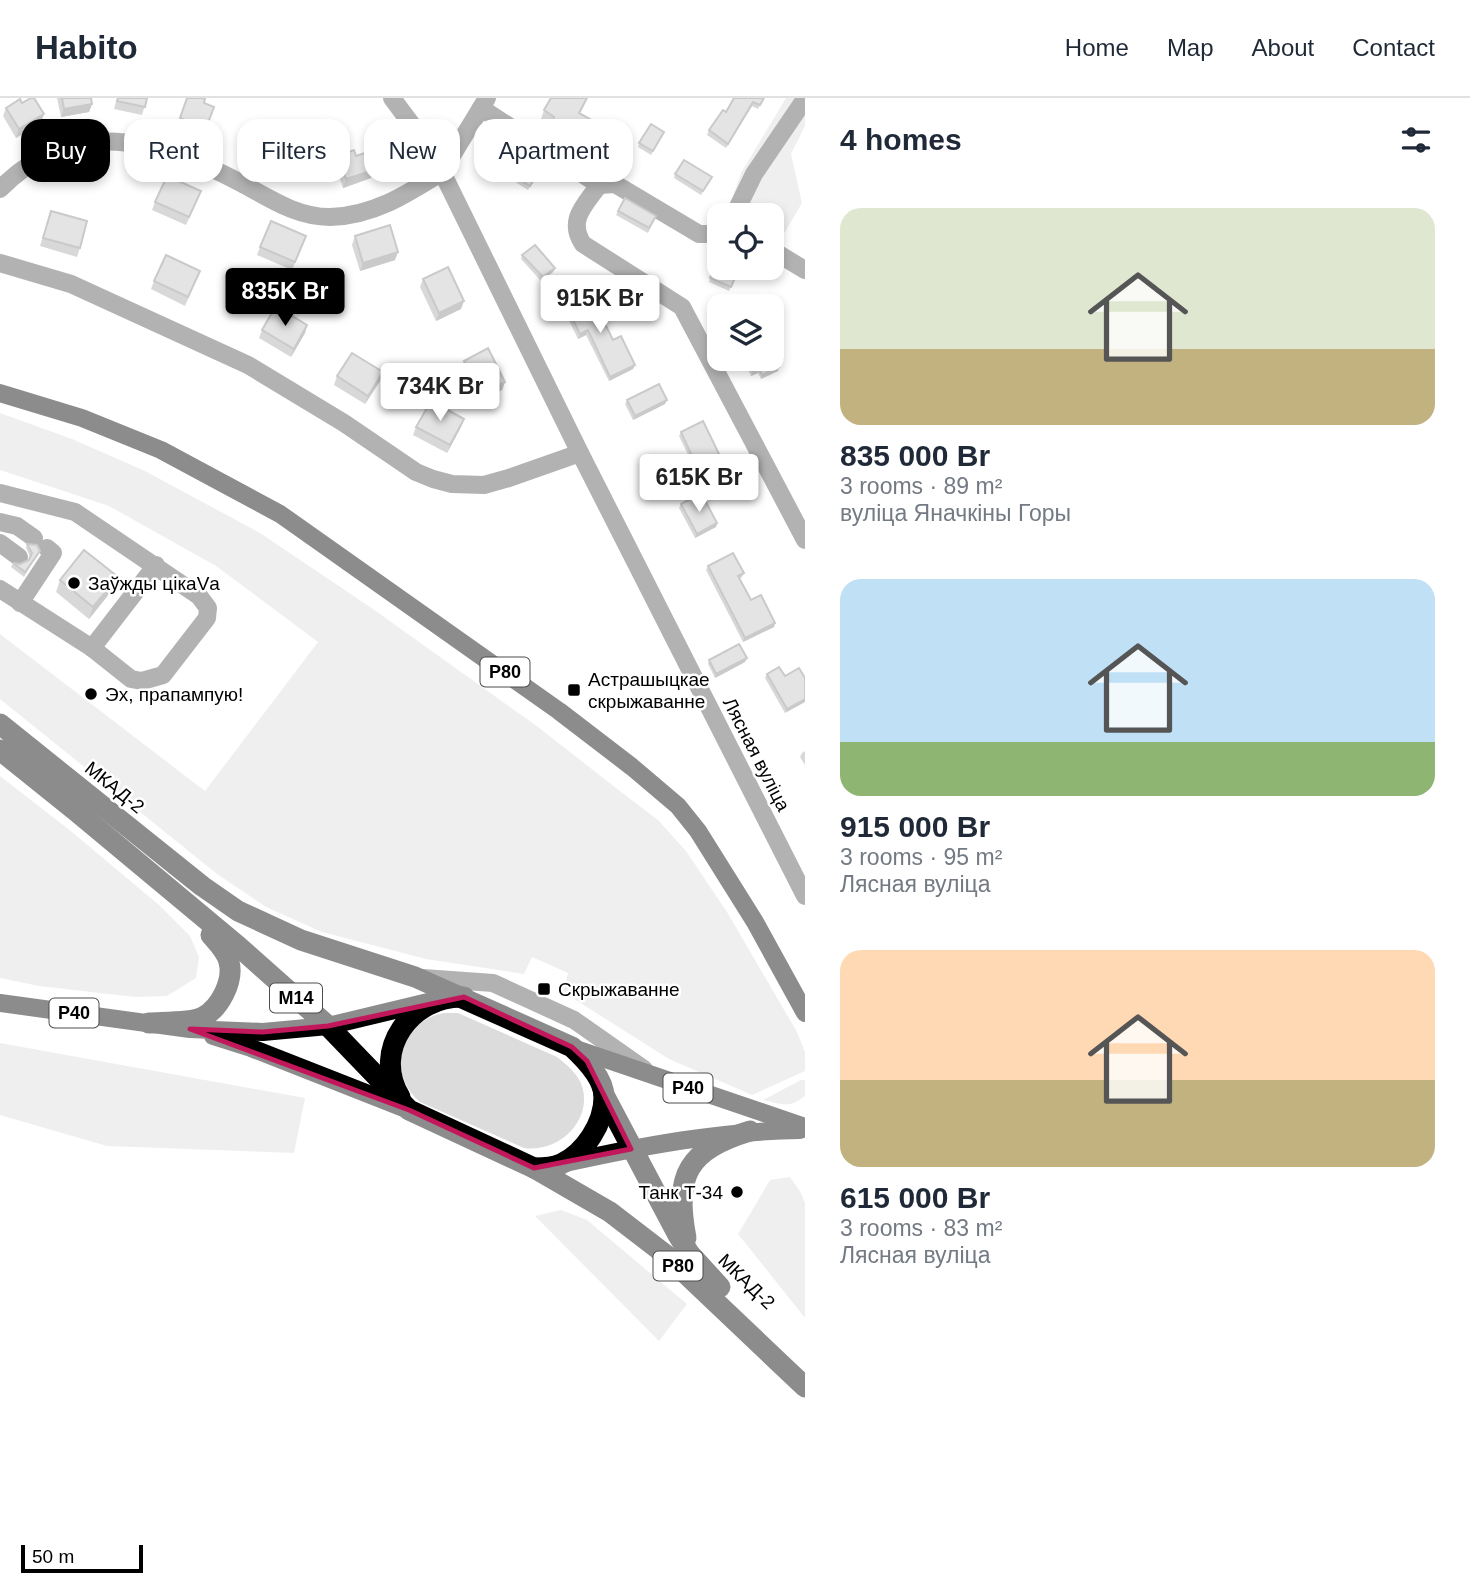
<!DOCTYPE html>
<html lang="en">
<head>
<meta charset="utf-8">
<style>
	:root { --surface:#fff; --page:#f6f6f7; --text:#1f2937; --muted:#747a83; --line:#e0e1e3; --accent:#000 }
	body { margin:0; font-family:Helvetica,sans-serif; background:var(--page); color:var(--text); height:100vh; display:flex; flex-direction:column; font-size:26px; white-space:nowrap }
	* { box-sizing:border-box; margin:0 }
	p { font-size:23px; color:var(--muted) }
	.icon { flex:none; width:38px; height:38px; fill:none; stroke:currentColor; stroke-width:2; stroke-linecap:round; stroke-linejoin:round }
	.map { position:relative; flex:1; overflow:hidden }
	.side { display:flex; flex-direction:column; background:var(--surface); width:665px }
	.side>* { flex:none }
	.hud { position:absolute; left:21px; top:21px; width:665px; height:63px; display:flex; gap:14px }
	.tools { position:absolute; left:707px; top:105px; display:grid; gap:14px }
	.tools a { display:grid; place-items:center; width:77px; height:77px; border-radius:14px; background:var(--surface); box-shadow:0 4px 10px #0003; font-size:35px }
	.scale { position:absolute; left:21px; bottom:18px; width:122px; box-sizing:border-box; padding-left:7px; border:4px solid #000; border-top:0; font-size:19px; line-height:24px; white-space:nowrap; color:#000; -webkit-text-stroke:5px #fff; paint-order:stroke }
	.price { position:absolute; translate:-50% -60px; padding:0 16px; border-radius:7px; background:#fff; color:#222; font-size:23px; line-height:46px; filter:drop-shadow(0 2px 4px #0008) }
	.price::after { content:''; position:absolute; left:50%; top:42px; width:21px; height:16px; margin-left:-10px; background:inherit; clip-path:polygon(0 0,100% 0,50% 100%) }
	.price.active { background:var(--accent); color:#fff }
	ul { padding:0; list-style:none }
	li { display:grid; align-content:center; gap:14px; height:371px; padding:0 35px }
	li span { display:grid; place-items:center; height:217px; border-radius:21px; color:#555 }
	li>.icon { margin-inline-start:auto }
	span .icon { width:126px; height:126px; fill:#fffc; stroke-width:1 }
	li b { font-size:30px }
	h2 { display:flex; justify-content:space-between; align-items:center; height:84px; padding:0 35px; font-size:30px }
	.chip { padding:0 24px; border-radius:21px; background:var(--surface); box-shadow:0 4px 10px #0003; font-size:24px; line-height:63px }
	.chip.active { background:var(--accent); color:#fff }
	header { display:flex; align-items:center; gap:42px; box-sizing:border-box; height:98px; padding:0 35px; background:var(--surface); border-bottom:2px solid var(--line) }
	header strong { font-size:33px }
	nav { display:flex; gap:38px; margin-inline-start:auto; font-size:24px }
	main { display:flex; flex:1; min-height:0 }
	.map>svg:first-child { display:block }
</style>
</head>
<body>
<header>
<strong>Habito</strong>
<nav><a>Home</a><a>Map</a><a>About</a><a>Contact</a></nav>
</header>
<main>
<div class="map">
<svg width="805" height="1493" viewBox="0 0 805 1493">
	<rect width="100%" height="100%" fill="#fff"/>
	<g fill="#dcdcdc">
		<path d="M 786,0 L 797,0 L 729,109 L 741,75 Z"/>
		<path d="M 805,12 L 805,28 L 791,56 L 802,105 L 785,134 L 772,143 L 772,117 L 743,117 L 766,70 Z"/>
		<path d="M 0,315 L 72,341 L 145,373 L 260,435 L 373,511 L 538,629 L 616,690 L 658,722 L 686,753 L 727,814 L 797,934 L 805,954 L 805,973 L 752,997 L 669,961 L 563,894 L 568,875 L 532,859 L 524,876 L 426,861 L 322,834 L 266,809 L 217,776 L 0,601 L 0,536 L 205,693 L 318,544 L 216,468 L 109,408 L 0,372 Z"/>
		<path d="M 0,678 L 72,734 L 159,807 L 190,838 L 199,859 L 196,880 L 167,898 L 135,899 L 39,888 L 0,880 Z"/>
		<path d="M 444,915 L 458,915 L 557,959 C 567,967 578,976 582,988 C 593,1024 557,1055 524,1050 L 420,1004 C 385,974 399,923 444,915 Z"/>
		<path d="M 0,945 L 305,1000 L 294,1055 L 107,1048 L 0,1017 Z"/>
		<path d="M 801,982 L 805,982 L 805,998 C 788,1011 782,1006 763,1002 Z"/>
		<path d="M 790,1079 L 801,1095 L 805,1105 L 805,1220 L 738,1136 L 770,1082 Z"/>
		<path d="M 561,1112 L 587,1122 L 687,1206 L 659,1243 L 535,1118 Z"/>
	</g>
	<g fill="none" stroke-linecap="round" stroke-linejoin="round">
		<g stroke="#555" stroke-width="18">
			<path d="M 487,0 L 442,74 L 580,355 L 805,798"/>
			<path d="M 481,10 L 599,87 L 615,86 L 699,136 L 719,136"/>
			<path d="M 599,87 C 585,107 567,122 583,146 L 682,209 L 805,442"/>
			<path d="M 0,91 C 73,17 158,41 241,85 C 269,100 296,119 330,119 C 373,118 407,96 442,74 L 427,47 L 392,0"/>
			<path d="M 734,117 L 754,76 L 805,1"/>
			<path d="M 772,152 L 805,172"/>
			<path d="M 0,165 L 71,186 L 248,267 L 344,325 L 416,374 L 433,381 L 452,386 L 484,387 L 509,380 L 580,355"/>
			<path d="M 0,395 L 75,414 L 199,498 L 208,510 L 207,520 L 163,577 L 142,583 L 131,581 L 92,550 L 0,491"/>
			<path d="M 0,424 L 17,428 L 34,440"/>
			<path d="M 0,445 L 19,459"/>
			<path d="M 20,505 L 53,455 L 47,450"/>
			<path d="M 92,550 L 156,467"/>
			<path d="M 423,880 L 493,885 L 574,922 L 644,971"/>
		</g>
		<g stroke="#000" stroke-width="18">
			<path d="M 0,295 L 82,320 L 161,352 L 280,416 L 559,613 L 632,669 L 678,708 L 698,733 L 755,824 L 805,915"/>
			<path d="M 0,905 L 190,931 L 263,934 L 328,928 L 428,904"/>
			<path d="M 213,938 L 251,950 L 409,1012"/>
			<path d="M 573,950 L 805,1029"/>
			<path d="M 565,1065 C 642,1048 721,1033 800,1032"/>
		</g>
		<g stroke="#000" stroke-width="21">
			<path d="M 0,626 L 202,788 L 238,813 L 301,842 L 415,879 L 572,949 C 585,961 604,980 604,999 C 604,1025 585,1055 561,1066 C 553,1070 543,1070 534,1070"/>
			<path d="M 0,652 L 76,713 L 238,848 L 328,928 L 409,1012 L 534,1070 L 610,1114 L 666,1157 L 805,1289"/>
			<path d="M 149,925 C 162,924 192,925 203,919 C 220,910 234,883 229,864 C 227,854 218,845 211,837"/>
			<path d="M 604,997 L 678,1137 L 689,1155 L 720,1189"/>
			<path d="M 400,999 C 371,952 412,897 464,899"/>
			<path d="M 686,1140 C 674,1076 688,1052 750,1033"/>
		</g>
	</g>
	<g fill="#a9a9a9">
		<path d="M 57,0 L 91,0 L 92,6 L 89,14 L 61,19 Z"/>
		<path d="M 117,0 L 147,0 L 142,17 L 114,11 Z"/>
		<path d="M 187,0 L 214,9 L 203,38 L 177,28 Z"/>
		<path d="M 764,0 L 758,11 L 752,8 L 726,50 L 707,37 L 709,32 L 726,14 Z"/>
		<path d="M 22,5 L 41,24 L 16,40 L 3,18 L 6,10 Z"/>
		<path d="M 584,8 L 580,15 L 590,21 L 587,29 L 578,43 L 560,33 L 551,37 L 551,27 L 541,21 L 544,12 Z"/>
		<path d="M 664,34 L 651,57 L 638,49 L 639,45 Z"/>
		<path d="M 284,38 L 282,42 L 289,55 L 278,74 L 254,60 L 257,52 Z"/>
		<path d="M 338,58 L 356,58 L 371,80 L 343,90 L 335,66 Z"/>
		<path d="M 512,60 L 536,61 L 530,70 L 538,75 L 528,92 L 509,80 L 512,75 L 508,73 L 512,65 L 510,64 Z"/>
		<path d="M 675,76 L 712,79 L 701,97 L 674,80 Z"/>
		<path d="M 198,101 L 186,127 L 152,112 L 155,104 Z"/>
		<path d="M 51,113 L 80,150 L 77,159 L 40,148 Z"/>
		<path d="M 618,113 L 654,123 L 648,135 L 616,117 Z"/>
		<path d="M 306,138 L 292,172 L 257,157 L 260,149 Z"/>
		<path d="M 355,138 L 395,162 L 360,173 L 352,147 Z"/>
		<path d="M 522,157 L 555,170 L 553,174 L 541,183 L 521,161 Z"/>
		<path d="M 719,158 L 739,170 L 729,193 L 709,184 Z"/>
		<path d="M 200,173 L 185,208 L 151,191 L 154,183 Z"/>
		<path d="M 423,181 L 461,211 L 436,223 L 420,189 Z"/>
		<path d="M 565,206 L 613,242 L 633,271 L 609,283 L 586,237 L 578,241 L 563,210 Z"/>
		<path d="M 307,227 L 305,235 L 291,259 L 259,240 L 262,232 Z"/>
		<path d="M 743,261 L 783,261 L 781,265 L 778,267 L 778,273 L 761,281 L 758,275 L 751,278 Z"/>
		<path d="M 464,263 L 505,284 L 502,292 L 478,304 L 461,271 Z"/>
		<path d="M 337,278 L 380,283 L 365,306 L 334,287 Z"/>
		<path d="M 627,302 L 665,306 L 633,322 L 625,306 Z"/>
		<path d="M 464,321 L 461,329 L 447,355 L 413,337 L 416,329 Z"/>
		<path d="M 681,334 L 719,362 L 696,373 L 679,338 Z"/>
		<path d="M 681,406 L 717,425 L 716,429 L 695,440 L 679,410 Z"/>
		<path d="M 27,446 L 40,453 L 24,479 L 11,469 L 13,465 L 20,466 L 29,462 L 30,459 L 26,450 Z"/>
		<path d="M 708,468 L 744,475 L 742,479 L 740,481 L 751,502 L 775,525 L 774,529 L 743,544 L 706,472 Z"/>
		<path d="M 60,482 L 113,491 L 89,521 L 56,494 Z"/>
		<path d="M 709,562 L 745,564 L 715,580 L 708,566 Z"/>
		<path d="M 767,576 L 805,580 L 785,615 L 765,580 Z"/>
		<path d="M 805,653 L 805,667 L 800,659 L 802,655 Z"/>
	</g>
	<g fill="#898989">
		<path d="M 753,4 L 752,8 L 726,50 L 728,46 Z"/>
		<path d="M 92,6 L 89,14 L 61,19 L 64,11 Z"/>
		<path d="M 44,16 L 41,24 L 16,40 L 19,31 Z"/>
		<path d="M 590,21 L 587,29 L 578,43 L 581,35 Z"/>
		<path d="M 563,25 L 560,33 L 551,37 L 554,29 Z"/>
		<path d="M 292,47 L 289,55 L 278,74 L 281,66 Z"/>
		<path d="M 374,72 L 371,80 L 343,90 L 346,81 Z"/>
		<path d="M 398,154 L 395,162 L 360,173 L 363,165 Z"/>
		<path d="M 555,170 L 553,174 L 541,183 L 543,179 Z"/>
		<path d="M 464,203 L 461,211 L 436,223 L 439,215 Z"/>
		<path d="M 307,227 L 305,235 L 291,259 L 294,251 Z"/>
		<path d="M 588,232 L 586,237 L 578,241 L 580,236 Z"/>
		<path d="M 635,267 L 633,271 L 609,283 L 610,279 Z"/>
		<path d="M 779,269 L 778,273 L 761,281 L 762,277 Z"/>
		<path d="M 759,271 L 758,275 L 751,278 L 753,274 Z"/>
		<path d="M 383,274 L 380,283 L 365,306 L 368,298 Z"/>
		<path d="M 505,284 L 502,292 L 478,304 L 481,296 Z"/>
		<path d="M 667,302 L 665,306 L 633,322 L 635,318 Z"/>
		<path d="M 464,321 L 461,329 L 447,355 L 450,347 Z"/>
		<path d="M 720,358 L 719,362 L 696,373 L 697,369 Z"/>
		<path d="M 717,425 L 716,429 L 695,440 L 697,436 Z"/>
		<path d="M 118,479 L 113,491 L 89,521 L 93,509 Z"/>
		<path d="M 775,525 L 774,529 L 743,544 L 745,540 Z"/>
		<path d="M 747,560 L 745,564 L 715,580 L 716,576 Z"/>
		<path d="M 805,601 L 805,604 L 785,615 L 787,611 Z"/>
	</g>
	<g fill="#c4c4c4" stroke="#898989" stroke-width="2">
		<path d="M 31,0 L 34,0 L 44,16 L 19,31 L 6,10 L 20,1 L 22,5 Z"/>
		<path d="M 62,0 L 91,0 L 92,6 L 64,11 Z"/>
		<path d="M 118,0 L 147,0 L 145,9 L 117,3 Z"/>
		<path d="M 187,0 L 202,0 L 205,1 L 204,5 L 214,9 L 206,30 L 180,20 Z"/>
		<path d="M 551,0 L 587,0 L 579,15 L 590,21 L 581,35 L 563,25 L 554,29 L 554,19 L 544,12 Z"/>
		<path d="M 734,0 L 764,0 L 760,7 L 753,4 L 728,46 L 709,32 L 723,12 L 726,14 Z"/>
		<path d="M 651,26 L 664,34 L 653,53 L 639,45 Z"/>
		<path d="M 270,30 L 284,38 L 282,41 L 292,47 L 281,66 L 257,52 Z"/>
		<path d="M 520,46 L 537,57 L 529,70 L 538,75 L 530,88 L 511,76 L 514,71 L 510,69 L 515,61 L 512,60 Z"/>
		<path d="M 354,52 L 356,58 L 368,54 L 374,72 L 346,81 L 338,58 Z"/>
		<path d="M 684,62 L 712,79 L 703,93 L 675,76 Z"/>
		<path d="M 167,78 L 201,93 L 189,119 L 155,104 Z"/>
		<path d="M 625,100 L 656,118 L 649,130 L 618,113 Z"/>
		<path d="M 51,113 L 87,123 L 80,150 L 43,140 Z"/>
		<path d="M 271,123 L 306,138 L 295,164 L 260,149 Z"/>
		<path d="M 390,127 L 398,154 L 363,165 L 355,138 Z"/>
		<path d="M 535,147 L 555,170 L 543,179 L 522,157 Z"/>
		<path d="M 166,157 L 200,173 L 188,199 L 154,183 Z"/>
		<path d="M 719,158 L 719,170 L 739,170 L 731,189 L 710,180 Z"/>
		<path d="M 448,169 L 464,203 L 439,215 L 423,181 Z"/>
		<path d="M 589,194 L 613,242 L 621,238 L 635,267 L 610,279 L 588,232 L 580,236 L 565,206 Z"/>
		<path d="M 276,208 L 307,227 L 294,251 L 262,232 Z"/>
		<path d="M 772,237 L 783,261 L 777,264 L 779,269 L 762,277 L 759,271 L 753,274 L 747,261 L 772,261 Z"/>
		<path d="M 488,250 L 505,284 L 481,296 L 464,263 Z"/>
		<path d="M 352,255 L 383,274 L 368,298 L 337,278 Z"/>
		<path d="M 659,286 L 667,302 L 635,318 L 627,302 Z"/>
		<path d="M 431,303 L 464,321 L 450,347 L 416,329 Z"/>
		<path d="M 703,323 L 720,358 L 697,369 L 681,334 Z"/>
		<path d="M 701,395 L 717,425 L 697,436 L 681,406 Z"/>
		<path d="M 27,446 L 37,447 L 40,453 L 25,474 L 13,465 L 20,466 L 29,462 L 32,455 Z"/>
		<path d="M 84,452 L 118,479 L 93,509 L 60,482 Z"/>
		<path d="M 733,455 L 744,475 L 738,478 L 751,502 L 761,497 L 775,525 L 745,540 L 708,468 Z"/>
		<path d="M 739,546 L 747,560 L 716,576 L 709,562 Z"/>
		<path d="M 779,569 L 785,578 L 799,570 L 805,580 L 805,601 L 787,611 L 767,576 Z"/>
	</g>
	<path d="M0 0H805V1493H0ZM 464,899 L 572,949 L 587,963 L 631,1051 L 534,1070 L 409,1012 L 190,931 L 263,934 L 328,928 Z" fill="#fff" fill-opacity=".55" fill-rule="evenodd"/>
	<path fill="none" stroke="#c2185b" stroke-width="5" stroke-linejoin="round" d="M 464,899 L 572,949 L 587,963 L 631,1051 L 534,1070 L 409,1012 L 190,931 L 263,934 L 328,928 Z"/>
	<g fill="#000" stroke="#fff" stroke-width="2.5">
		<circle cx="74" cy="485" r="7"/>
		<rect x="567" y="585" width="14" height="14" rx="3.5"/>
		<circle cx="91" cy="596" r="7"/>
		<rect x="537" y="884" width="14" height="14" rx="3.5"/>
		<circle cx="737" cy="1094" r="7"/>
	</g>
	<g text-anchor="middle" stroke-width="5" stroke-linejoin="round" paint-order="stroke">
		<g fill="#fff" stroke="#4c4c4c" stroke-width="2">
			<rect x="480.5" y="559.5" width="49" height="29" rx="5"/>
			<rect x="270" y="885.5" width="52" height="29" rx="5"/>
			<rect x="49.5" y="900.5" width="49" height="29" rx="5"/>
			<rect x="663.5" y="975.5" width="49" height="29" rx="5"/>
			<rect x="653.5" y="1153.5" width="49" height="29" rx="5"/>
		</g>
		<g font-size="18" font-weight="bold" fill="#000">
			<text x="505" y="580">Р80</text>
			<text x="296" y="906">М14</text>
			<text x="74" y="921">Р40</text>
			<text x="688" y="996">Р40</text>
			<text x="678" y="1174">Р80</text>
		</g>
		<g font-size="19" fill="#000" stroke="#fff" text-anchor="start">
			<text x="88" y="492">Заўжды цікаVа</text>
			<text x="588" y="588">Астрашыцкае<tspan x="588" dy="22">скрыжаванне</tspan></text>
			<text x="105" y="603">Эх, прапампую!</text>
			<text x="558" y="898">Скрыжаванне</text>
			<text x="723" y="1101" text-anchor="end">Танк Т-34</text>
		</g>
		<g font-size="19" fill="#000" stroke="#fff">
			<text transform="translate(757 656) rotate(63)" y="7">Лясная вуліца</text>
			<text transform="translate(115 689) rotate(39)" y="7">МКАД-2</text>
			<text transform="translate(747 1183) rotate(44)" y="7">МКАД-2</text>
		</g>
	</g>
</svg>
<div class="tools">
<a><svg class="icon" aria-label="locate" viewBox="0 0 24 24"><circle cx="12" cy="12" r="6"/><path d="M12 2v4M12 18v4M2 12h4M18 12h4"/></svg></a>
<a><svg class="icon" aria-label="layers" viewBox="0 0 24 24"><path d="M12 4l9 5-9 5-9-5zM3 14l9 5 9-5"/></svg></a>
</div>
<div class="scale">50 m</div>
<b class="price active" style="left:285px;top:230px">835K Br</b>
<b class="price" style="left:600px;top:237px">915K Br</b>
<b class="price" style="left:440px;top:325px">734K Br</b>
<b class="price" style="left:699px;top:416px">615K Br</b>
<div class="hud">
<a class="chip active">Buy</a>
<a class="chip">Rent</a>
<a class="chip">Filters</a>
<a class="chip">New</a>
<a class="chip">Apartment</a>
</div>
</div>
<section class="side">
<h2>4 homes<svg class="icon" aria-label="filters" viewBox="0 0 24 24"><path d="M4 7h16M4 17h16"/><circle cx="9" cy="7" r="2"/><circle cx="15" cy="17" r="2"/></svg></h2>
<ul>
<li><span style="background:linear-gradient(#dfe7d0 65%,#c2b280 0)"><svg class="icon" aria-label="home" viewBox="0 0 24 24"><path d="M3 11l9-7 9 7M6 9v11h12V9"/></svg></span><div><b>835 000 Br</b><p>3 rooms · 89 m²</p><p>вуліца Яначкіны Горы</p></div></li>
<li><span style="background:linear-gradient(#bfe0f5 75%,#8fb573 0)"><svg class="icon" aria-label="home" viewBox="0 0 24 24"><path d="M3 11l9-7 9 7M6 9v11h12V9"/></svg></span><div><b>915 000 Br</b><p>3 rooms · 95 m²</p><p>Лясная вуліца</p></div></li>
<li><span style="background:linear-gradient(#ffd9b3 60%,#c2b280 0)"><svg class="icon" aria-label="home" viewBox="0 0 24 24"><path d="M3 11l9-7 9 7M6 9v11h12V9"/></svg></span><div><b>615 000 Br</b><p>3 rooms · 83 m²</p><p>Лясная вуліца</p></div></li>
</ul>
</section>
</main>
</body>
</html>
